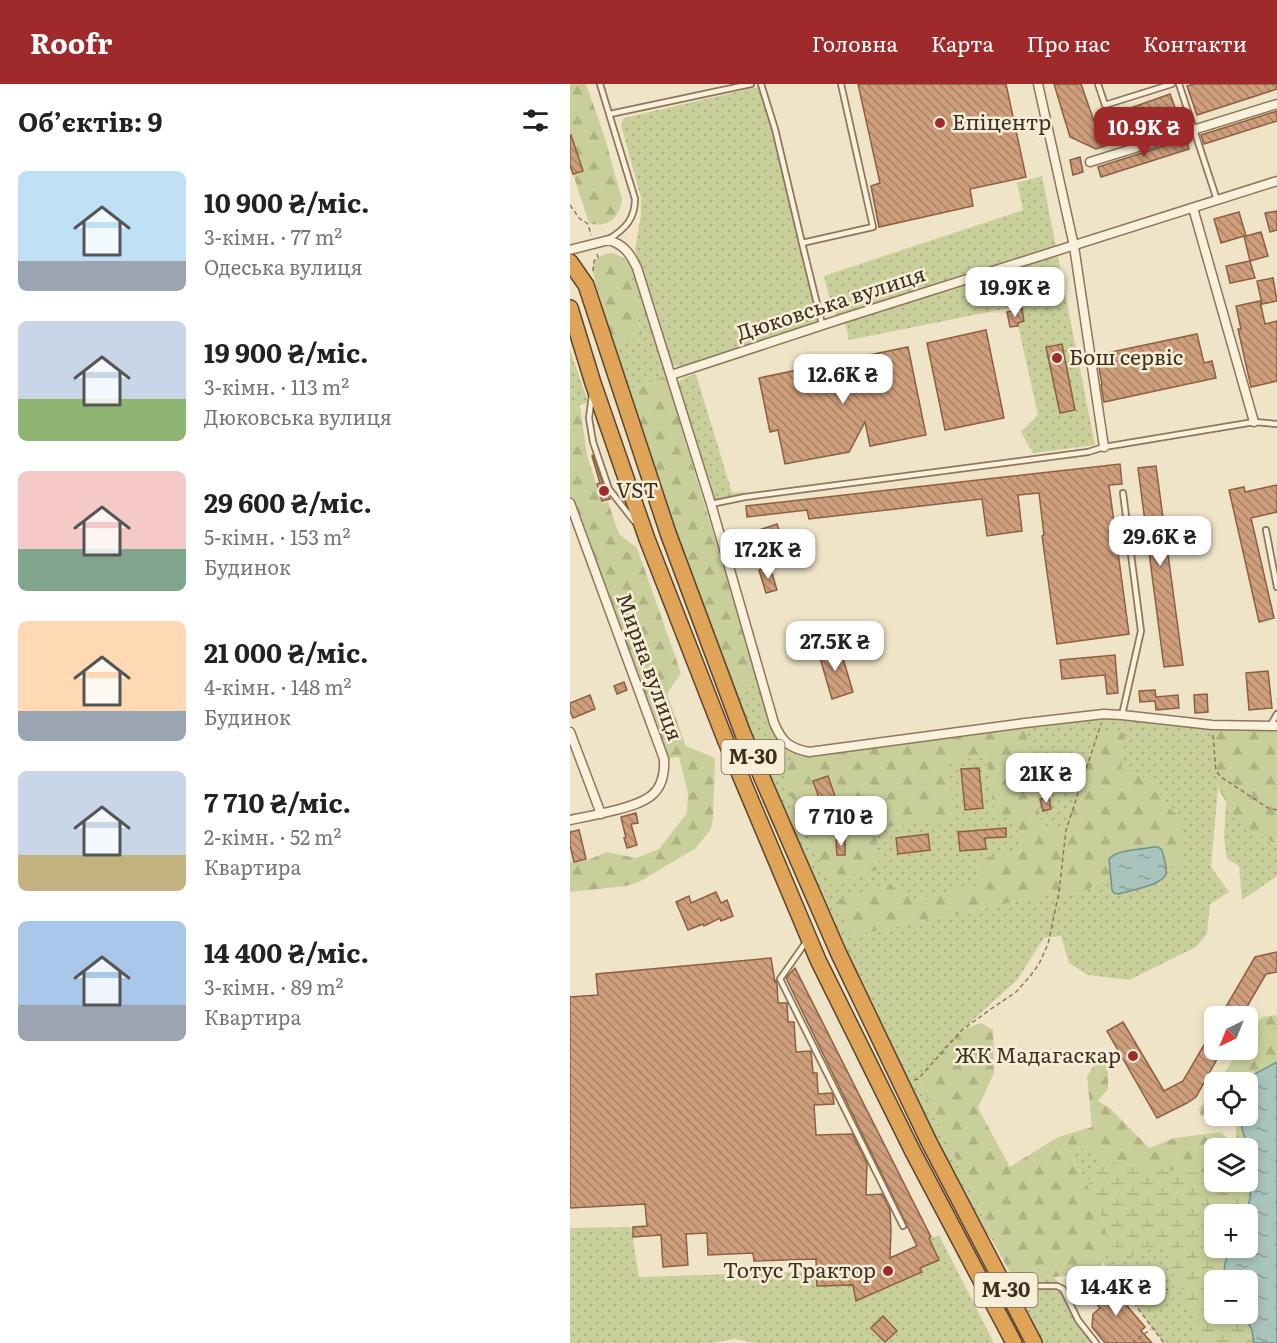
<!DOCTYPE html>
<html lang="uk">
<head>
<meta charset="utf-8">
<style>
	:root { --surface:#fff; --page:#f2f2f2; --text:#222; --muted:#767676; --accent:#9e2a2b }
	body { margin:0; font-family:Literata,serif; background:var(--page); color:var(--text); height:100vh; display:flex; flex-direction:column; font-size:22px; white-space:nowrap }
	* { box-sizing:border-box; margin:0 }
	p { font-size:20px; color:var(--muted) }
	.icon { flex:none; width:33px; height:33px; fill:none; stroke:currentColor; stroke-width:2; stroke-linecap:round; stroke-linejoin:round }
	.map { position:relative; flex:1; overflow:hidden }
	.panel { display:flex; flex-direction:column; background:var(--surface); width:570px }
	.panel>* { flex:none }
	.needle { width:39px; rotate:223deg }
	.fabs { position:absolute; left:634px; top:922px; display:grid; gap:12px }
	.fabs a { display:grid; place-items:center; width:54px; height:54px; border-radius:9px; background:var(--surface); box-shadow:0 3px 9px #0003; font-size:30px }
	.price { position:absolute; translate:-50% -51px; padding:0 14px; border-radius:12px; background:#fff; color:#222; font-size:20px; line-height:39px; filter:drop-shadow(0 2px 3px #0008) }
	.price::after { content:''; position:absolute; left:50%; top:36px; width:18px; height:14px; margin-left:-9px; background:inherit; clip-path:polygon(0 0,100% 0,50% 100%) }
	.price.selected { background:var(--accent); color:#fff }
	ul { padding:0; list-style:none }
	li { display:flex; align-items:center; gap:18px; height:150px; padding:0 18px }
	li span { display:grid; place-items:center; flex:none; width:168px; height:120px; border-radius:9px; color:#555 }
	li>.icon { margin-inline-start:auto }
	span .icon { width:72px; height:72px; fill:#fffc; stroke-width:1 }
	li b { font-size:26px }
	h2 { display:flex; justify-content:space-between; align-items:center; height:72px; padding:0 18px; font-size:26px }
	header { display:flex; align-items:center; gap:36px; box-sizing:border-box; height:84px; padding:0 30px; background:var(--accent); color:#fff }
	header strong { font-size:28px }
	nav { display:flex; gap:33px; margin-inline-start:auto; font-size:21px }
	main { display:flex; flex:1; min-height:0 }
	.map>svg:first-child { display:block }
</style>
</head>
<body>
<header>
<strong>Roofr</strong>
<nav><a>Головна</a><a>Карта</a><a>Про нас</a><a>Контакти</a></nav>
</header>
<main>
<section class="panel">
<h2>Об’єктів: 9<svg class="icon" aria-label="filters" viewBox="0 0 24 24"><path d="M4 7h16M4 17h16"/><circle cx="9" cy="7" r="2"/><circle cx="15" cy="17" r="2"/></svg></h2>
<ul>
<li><span style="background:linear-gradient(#bfe0f5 75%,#9aa5b1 0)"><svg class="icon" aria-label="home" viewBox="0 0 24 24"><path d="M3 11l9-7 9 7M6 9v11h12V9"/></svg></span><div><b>10 900 ₴/міс.</b><p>3-кімн. · 77 m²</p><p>Одеська вулиця</p></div></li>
<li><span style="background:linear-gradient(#c9d6e8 65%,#8fb573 0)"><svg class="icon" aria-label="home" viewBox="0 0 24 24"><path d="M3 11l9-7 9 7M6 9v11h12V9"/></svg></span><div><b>19 900 ₴/міс.</b><p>3-кімн. · 113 m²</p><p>Дюковська вулиця</p></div></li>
<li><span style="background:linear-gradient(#f6c9c9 65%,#7fa58c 0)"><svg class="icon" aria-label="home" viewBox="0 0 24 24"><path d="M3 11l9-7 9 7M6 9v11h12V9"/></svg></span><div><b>29 600 ₴/міс.</b><p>5-кімн. · 153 m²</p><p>Будинок</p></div></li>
<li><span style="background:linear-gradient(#ffd9b3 75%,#9aa5b1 0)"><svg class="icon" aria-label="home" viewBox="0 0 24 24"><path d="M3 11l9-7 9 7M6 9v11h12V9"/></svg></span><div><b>21 000 ₴/міс.</b><p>4-кімн. · 148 m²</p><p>Будинок</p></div></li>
<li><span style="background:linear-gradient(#c9d6e8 70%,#c2b280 0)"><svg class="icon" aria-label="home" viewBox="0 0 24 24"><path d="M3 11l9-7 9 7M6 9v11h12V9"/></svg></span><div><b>7 710 ₴/міс.</b><p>2-кімн. · 52 m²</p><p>Квартира</p></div></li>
<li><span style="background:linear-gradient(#a9c7e8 70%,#9aa5b1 0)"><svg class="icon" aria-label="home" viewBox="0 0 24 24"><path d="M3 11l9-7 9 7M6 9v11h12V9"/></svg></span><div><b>14 400 ₴/міс.</b><p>3-кімн. · 89 m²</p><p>Квартира</p></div></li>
</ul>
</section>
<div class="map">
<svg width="707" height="1259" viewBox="0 0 707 1259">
	<defs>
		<pattern id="grass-dots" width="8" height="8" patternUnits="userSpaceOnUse" patternTransform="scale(1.5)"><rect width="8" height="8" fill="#c9cf9b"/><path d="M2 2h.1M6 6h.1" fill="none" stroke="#aeb285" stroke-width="1.8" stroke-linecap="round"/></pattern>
		<pattern id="forest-firs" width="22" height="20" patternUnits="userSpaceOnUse" patternTransform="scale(1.5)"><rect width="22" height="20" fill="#c9cf9b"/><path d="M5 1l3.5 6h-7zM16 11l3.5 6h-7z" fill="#aeb285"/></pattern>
		<pattern id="wetland-marsh" width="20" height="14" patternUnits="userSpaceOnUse" patternTransform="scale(1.5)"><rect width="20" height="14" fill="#c9cf9b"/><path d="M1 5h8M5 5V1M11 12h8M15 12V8" fill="none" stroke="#aeb285"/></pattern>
		<pattern id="water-ripples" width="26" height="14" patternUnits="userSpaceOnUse" patternTransform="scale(1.5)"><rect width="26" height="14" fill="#a9c4bc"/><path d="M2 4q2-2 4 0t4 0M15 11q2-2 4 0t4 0" fill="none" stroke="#8ba098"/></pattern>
		<pattern id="building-back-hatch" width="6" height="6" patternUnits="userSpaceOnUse" patternTransform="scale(1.5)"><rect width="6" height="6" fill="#cf9f7d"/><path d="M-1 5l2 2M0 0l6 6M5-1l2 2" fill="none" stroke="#a98266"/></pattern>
	</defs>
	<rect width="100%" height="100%" fill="#f0e4c8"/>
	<g fill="url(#grass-dots)">
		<path d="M 192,2 L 252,237 L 112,283 L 104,281 L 99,276 L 65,165 L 71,131 L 71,114 L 51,41 L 54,34 Z"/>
		<path d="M 472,92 L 525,361 L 463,369 L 451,348 L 468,331 L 444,223 L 279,256 L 276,242 L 271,235 L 263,227 L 254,192 L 453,126 L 447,99 Z"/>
		<path d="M 65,189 L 96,292 L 58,306 L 44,262 L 73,251 L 67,233 L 71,227 L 59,194 Z"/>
		<path d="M 0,266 L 18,318 L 0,325 Z"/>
		<path d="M 126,290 L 162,409 L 174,408 L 175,413 L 141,420 L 106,308 C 109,293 113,294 126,290 Z"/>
		<path d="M 188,599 L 198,634 L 204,639 L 215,657 L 239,668 L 305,745 L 364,736 L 376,677 L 416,672 L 424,727 L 446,735 L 451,769 L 407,774 L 409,802 L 344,816 L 282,852 L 489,808 L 508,810 L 522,804 L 540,791 L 542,806 L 548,810 L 588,798 L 594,793 L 597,786 L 608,780 L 614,737 L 602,727 L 579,695 L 551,685 L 527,651 L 496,746 L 472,744 L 455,639 L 534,630 L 642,641 L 648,704 L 641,783 L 659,808 L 640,820 L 637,850 L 626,863 L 559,896 L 518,891 L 499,879 L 491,852 L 474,854 L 447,896 L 392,946 L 348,995 L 440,1189 L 484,1193 L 493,1205 L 508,1236 L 526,1259 L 473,1259 L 440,1189 L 422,1156 L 407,1134 L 338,999 L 273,866 L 162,605 Z"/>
		<path d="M 656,718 L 663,730 L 702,759 L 707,761 L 707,792 L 672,816 L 669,782 L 657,775 L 654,754 Z"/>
		<path d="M 509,1063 L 531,1075 L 543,1078 L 611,1088 L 628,1089 L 645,1086 L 645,1098 L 678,1098 L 681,1104 L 645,1131 L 645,1230 L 684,1259 L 594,1259 L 532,1177 C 534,1172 537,1165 537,1159 C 539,1133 513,1095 501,1071 C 501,1065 503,1064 509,1063 Z"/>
		<path d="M 61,1143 L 69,1193 L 285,1186 L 298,1183 L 369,1151 L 424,1259 L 186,1259 L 165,1255 L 141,1259 L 0,1259 L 0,1144 Z"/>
	</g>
	<g fill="url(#forest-firs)">
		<path d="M 0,0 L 16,0 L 34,51 L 52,115 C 50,133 38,145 19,139 L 3,90 L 12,87 L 5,62 L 0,59 Z"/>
		<path d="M 41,169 C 53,171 60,178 65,189 L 59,194 L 71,227 L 67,233 L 73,252 L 44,262 L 22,186 C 25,174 29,171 41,169 Z"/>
		<path d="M 96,292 L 188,599 L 162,605 L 104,446 L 58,306 Z"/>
		<path d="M 10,322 L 17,371 L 32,419 L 38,418 L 49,450 L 67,464 L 111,589 L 97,610 L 116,662 L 145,674 L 143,734 L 141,745 L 126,764 L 69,798 L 56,802 L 0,808 L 0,776 L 3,779 L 18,776 L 37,768 L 66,774 L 89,765 L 117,729 L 118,709 L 109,673 L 94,675 L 0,419 L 0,325 Z"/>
		<path d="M 455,639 L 472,744 L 496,746 L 527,651 L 531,648 L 555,649 L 551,685 L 579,695 L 602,727 L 614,737 L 614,772 C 610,779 604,782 597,786 L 592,766 L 588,763 L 548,769 L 539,775 L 540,791 L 515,808 L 508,810 L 489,808 L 282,852 L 267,816 L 318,800 L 344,816 L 409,802 L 407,774 L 451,769 L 446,736 L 424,727 L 416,672 L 377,677 L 386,738 L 369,741 L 364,736 L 305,745 L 310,785 L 261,801 L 214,697 C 216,678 221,674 239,668 Z"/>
		<path d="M 642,641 L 707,642 L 707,761 L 681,746 L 663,730 L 648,704 Z"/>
		<path d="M 707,931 L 707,978 L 681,992 L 673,999 L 647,999 L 670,966 L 678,966 L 678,954 L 692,933 Z"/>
		<path d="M 411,939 L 423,946 L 424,989 L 408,1024 L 440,1083 L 488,1053 L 522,1043 L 517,992 L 533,968 L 538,988 L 538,1005 L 528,1017 L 541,1025 L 579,1064 L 605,1054 L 651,1048 L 661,1058 L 664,1065 L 645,1065 L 645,1086 L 628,1089 L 611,1088 L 543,1078 L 531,1075 L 509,1063 C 503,1064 501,1065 501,1071 C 513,1095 538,1132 537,1158 C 537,1167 532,1177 530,1186 L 514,1190 L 484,1193 L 440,1189 L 348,995 L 392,946 Z"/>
		<path d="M 645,1002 L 645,1032 L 647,1032 L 631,1032 L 629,1025 Z"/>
	</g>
	<path fill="url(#wetland-marsh)" fill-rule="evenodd" d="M 667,1032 L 678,1032 L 692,1130 L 645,1131 L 645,1164 L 678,1164 L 707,1259 L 625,1259 L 627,1234 L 625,1230 L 614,1224 L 612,1221 L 611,1204 L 593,1166 C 580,1157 567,1172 554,1176 C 549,1176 549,1177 545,1174 C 535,1164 537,1148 533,1135 C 529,1122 511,1097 523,1083 C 534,1071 595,1087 613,1088 C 624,1089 634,1089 645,1086 L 645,1098 L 678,1098 L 678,1065 L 665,1065 ZM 645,1197 L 678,1197 L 678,1230 L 645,1230 Z"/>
	<g fill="url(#water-ripples)" stroke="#6f938a" stroke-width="1.5">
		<path d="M 583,763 L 588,763 L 592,766 C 593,772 598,784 596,790 C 593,801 559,807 548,810 L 544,809 L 542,806 L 539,775 C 548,765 569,766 583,763 Z"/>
		<path d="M 707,978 L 707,1259 L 684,1259 L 682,1246 L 673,1230 L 678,1230 L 678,1197 L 657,1197 C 652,1185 655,1176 661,1164 L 678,1164 L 678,1131 L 675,1131 C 688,1102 678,1060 668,1032 L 678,1032 L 678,999 L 673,999 L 681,992 Z"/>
	</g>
	<g fill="url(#building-back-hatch)" stroke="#8d5f41" stroke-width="1.5">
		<path d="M 288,0 L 436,0 L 456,93 L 400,105 L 403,122 L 309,143 L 301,102 L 310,99 Z"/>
		<path d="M 484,0 L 511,0 L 524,37 L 600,10 L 610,37 L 526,65 L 500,53 Z"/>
		<path d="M 623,0 L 707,0 L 707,5 L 627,31 L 617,2 Z"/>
		<path d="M 707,27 L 707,37 L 634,60 L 631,51 Z"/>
		<path d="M 0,51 L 1,51 L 13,87 L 3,90 L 0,81 Z"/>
		<path d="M 616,55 L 619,65 L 531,93 L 528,83 Z"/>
		<path d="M 510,73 L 513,88 L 503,91 L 500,76 Z"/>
		<path d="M 707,127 L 707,146 L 700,148 L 695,129 Z"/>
		<path d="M 669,128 L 676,152 L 691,148 L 698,172 L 680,177 L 674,152 L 651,159 L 644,135 Z"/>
		<path d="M 680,177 L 685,194 L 660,199 L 656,182 Z"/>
		<path d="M 703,194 L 707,217 L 692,220 L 687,197 Z"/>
		<path d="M 690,217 L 695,240 L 707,237 L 707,297 L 681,303 L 668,245 L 671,245 L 666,222 Z"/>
		<path d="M 452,225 L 454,237 L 448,239 L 448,242 L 440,243 L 437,228 Z"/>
		<path d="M 416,246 L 434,334 L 375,346 L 357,259 Z"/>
		<path d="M 627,250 L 634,279 L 642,277 L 646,294 L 534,318 L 531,301 L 532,301 L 527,271 Z"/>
		<path d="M 492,260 L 505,326 L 490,329 L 476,263 Z"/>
		<path d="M 338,263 L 356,351 L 300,362 L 295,338 L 279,368 L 215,380 L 208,346 L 200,348 L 189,294 Z"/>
		<path d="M 23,371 L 35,406 L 40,415 L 32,417 L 27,400 L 30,399 L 22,372 Z"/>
		<path d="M 550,380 L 552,400 L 539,401 L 559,550 L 487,560 L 472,452 L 474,451 L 469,409 L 448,411 L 452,447 L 417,452 L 412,415 L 239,435 L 237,426 L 177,433 L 176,422 Z"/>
		<path d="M 586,382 L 613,581 L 594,583 L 568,384 Z"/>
		<path d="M 707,401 L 707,428 L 681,434 L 704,534 L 689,538 L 659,406 L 674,403 L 675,408 Z"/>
		<path d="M 207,440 L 218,477 L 200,483 L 189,446 Z"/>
		<path d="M 200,483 L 207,506 L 196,509 L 189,486 Z"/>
		<path d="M 269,561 L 283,608 L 262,615 L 248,567 Z"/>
		<path d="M 545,571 L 548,609 L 537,610 L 535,591 L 492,595 L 490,576 Z"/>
		<path d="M 698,587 L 702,624 L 679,626 L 676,589 Z"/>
		<path d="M 54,598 L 57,606 L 47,610 L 44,602 Z"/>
		<path d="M 585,606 L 586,613 L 608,611 L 609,624 L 586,626 L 585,617 L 570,618 L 569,607 Z"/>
		<path d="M 637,610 L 638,628 L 625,629 L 624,611 Z"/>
		<path d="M 20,611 L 25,625 L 3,634 L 0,627 L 0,619 Z"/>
		<path d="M 409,684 L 413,724 L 395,726 L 391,685 Z"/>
		<path d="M 258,692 L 267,718 L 269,718 L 275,733 L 261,739 L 250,713 L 249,714 L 243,697 Z"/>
		<path d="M 479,713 L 481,725 L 473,727 L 470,715 Z"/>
		<path d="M 66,729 L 68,739 L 61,740 L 67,761 L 57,764 L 54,754 L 56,754 L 51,733 Z"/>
		<path d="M 436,744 L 436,753 L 415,754 L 416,765 L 390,767 L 388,748 Z"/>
		<path d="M 9,746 L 16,775 L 4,778 L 0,761 L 0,748 Z"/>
		<path d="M 358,750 L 360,766 L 328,770 L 326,754 Z"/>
		<path d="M 266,756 L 275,756 L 275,771 L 267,771 Z"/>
		<path d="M 146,808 L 151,819 L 157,816 L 163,832 L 151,837 L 150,834 L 134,842 L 133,840 L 118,846 L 106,818 L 119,812 L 121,819 Z"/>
		<path d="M 707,868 L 707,888 L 696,890 L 671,933 L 650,933 L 685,873 Z"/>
		<path d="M 201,874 L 205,898 L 206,897 L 207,899 L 208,919 L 217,919 L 218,938 L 224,938 L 226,968 L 241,967 L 243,989 L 247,989 L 248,1010 L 262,1009 L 263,1012 L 264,1020 L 244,1021 L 246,1051 L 282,1050 L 297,1079 L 296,1111 L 312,1110 L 320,1126 L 321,1146 L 320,1174 L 347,1162 L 216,894 L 225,884 L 361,1153 L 359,1154 L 369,1176 L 350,1184 L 352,1188 L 286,1217 L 283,1201 L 247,1202 L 246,1175 L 184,1177 L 183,1169 L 138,1171 L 137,1149 L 116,1150 L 118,1181 L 93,1183 L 91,1151 L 63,1153 L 63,1143 L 77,1142 L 75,1120 L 0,1124 L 0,913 L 28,911 L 26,890 Z"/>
		<path d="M 553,938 L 594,1007 L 613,997 L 645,942 L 645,966 L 652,966 L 626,1013 L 617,1019 L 587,1034 L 537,947 Z"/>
		<path d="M 529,1187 L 544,1208 L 550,1204 L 562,1218 L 557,1222 L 575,1243 L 571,1247 L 582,1259 L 535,1259 L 522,1243 L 523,1230 L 530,1224 L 526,1219 L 534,1212 L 521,1193 Z"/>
		<path d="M 509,1189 L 519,1197 L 511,1207 L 501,1199 Z"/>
		<path d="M 313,1232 L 327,1247 L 315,1258 L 301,1244 Z"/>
	</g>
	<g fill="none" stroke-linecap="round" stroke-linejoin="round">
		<defs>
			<g id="lane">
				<path d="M 30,0 L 65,115 C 65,135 55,145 39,155"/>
				<path d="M 191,0 L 205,45 L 232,159 L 303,143 L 271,0"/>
				<path d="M 528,0 L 535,21 L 602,0"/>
				<path d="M 609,0 L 647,116"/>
				<path d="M 40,30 L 181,0"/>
				<path d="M 232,159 L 252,240"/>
				<path d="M 22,311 L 19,334 L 23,358 L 39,405 L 64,437"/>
				<path d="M 141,420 L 175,413 L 518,368 L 534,363 L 684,338 L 707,340"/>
				<path d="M 696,446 L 707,503"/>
				<path d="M 552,631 L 571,547 L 553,409"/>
				<path d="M 700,642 L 707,630"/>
				<path d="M 236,858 L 210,895 L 333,1142"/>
				<path d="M 434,1192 L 448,1199 L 462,1202 L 487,1202 L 493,1205 L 508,1236 L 526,1259"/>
				<path d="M 450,1224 L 455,1209 L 462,1202"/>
			</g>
			<g id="street">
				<path d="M 468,0 L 504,162 L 534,363"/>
				<path d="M 520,78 L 707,20"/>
				<path d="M 623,124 L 684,338"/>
				<path d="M 0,166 L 39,156 C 54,161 60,169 67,184 L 141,420 L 204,639 C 212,658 219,664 239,668 L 455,639 L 534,630 L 552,631 L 642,641 L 707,642"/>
				<path d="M 101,291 L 271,235 L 707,97"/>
				<path d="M 0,419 L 94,675 C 96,711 76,718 46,726 C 31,730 15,733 0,736"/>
				<path d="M 0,648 L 31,730"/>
			</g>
			<g id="highway">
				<path d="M 0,178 L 16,201 L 98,449 L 173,650 L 268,868 L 359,1058 L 464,1259"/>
				<path d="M 0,224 L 23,299 L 77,455 L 155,655 L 248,876 L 343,1068 L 444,1259"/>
			</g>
		</defs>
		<use href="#lane" stroke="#8d765c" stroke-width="8"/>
		<use href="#street" stroke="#8d765c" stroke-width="11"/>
		<use href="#highway" stroke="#5b4430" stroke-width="18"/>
		<g stroke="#8d765c" stroke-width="1.5" stroke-dasharray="4.5 3" stroke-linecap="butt">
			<path d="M 0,121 L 9,134 L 18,140 L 21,151"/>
			<path d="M 23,187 L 24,177 L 28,173 L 27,170"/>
			<path d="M 643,651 L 646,687 L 651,693 L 698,724 L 707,726"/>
			<path d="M 344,996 L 348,995 L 392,946 L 421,925 L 446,908 L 461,891 L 469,880 L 478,860 L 489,808 L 496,746 L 531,640"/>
			<path d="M 551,1200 L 569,1226 L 594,1259"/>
			<path d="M 558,1208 L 573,1198 C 581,1200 585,1206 591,1212 L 588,1218 L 581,1217 L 580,1213 L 585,1205"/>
			<path d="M 589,1209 L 598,1205"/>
			<path d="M 562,1259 L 581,1245"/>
		</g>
		<use href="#lane" stroke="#faf1dc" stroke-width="4.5"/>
		<use href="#street" stroke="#faf1dc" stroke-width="8"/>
		<use href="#highway" stroke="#e0a458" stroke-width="15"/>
	</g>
	<g fill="#9e2a2b" stroke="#f7eed8" stroke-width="2">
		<circle cx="370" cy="39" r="6"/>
		<circle cx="487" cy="274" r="6"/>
		<circle cx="34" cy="407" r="6"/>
		<circle cx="563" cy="972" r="6"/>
		<circle cx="318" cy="1187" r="6"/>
	</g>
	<g text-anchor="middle" stroke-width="5" stroke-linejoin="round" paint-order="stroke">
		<g fill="#f7eed8" stroke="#756857" stroke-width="1.5">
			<rect x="151.5" y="656" width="63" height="34" rx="4.5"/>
			<rect x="404.5" y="1189" width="63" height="34" rx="4.5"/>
		</g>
		<g font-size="20" font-weight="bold" fill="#3d2e20">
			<text x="183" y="680">М-30</text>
			<text x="436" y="1213">М-30</text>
		</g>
		<g font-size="21" fill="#3d2e20" stroke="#f7eed8" text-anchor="start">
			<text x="382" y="46">Епіцентр</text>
			<text x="499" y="281">Бош сервіс</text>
			<text x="46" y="414">VST</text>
			<text x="551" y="979" text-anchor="end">ЖК Мадагаскар</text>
			<text x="306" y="1194" text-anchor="end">Тотус Трактор</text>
		</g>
		<g font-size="21" fill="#3d2e20" stroke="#f7eed8">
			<text transform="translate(261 220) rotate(-18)" y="7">Дюковська вулиця</text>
			<text transform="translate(79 583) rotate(70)" y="7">Мирна вулиця</text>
		</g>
	</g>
</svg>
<div class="fabs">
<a><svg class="needle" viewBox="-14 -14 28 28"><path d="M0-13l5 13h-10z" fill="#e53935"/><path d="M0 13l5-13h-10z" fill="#767676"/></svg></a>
<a><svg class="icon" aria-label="locate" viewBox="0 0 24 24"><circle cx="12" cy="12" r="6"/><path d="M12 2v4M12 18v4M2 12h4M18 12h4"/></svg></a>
<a><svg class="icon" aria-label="layers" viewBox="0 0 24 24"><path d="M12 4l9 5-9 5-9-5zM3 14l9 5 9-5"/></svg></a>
<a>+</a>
<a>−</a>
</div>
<b class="price selected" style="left:574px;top:74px">10.9K ₴</b>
<b class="price" style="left:445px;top:234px">19.9K ₴</b>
<b class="price" style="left:273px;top:321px">12.6K ₴</b>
<b class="price" style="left:590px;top:483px">29.6K ₴</b>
<b class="price" style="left:198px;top:496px">17.2K ₴</b>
<b class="price" style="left:265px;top:588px">27.5K ₴</b>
<b class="price" style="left:476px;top:720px">21K ₴</b>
<b class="price" style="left:271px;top:763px">7 710 ₴</b>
<b class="price" style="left:546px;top:1233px">14.4K ₴</b>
</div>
</main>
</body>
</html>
